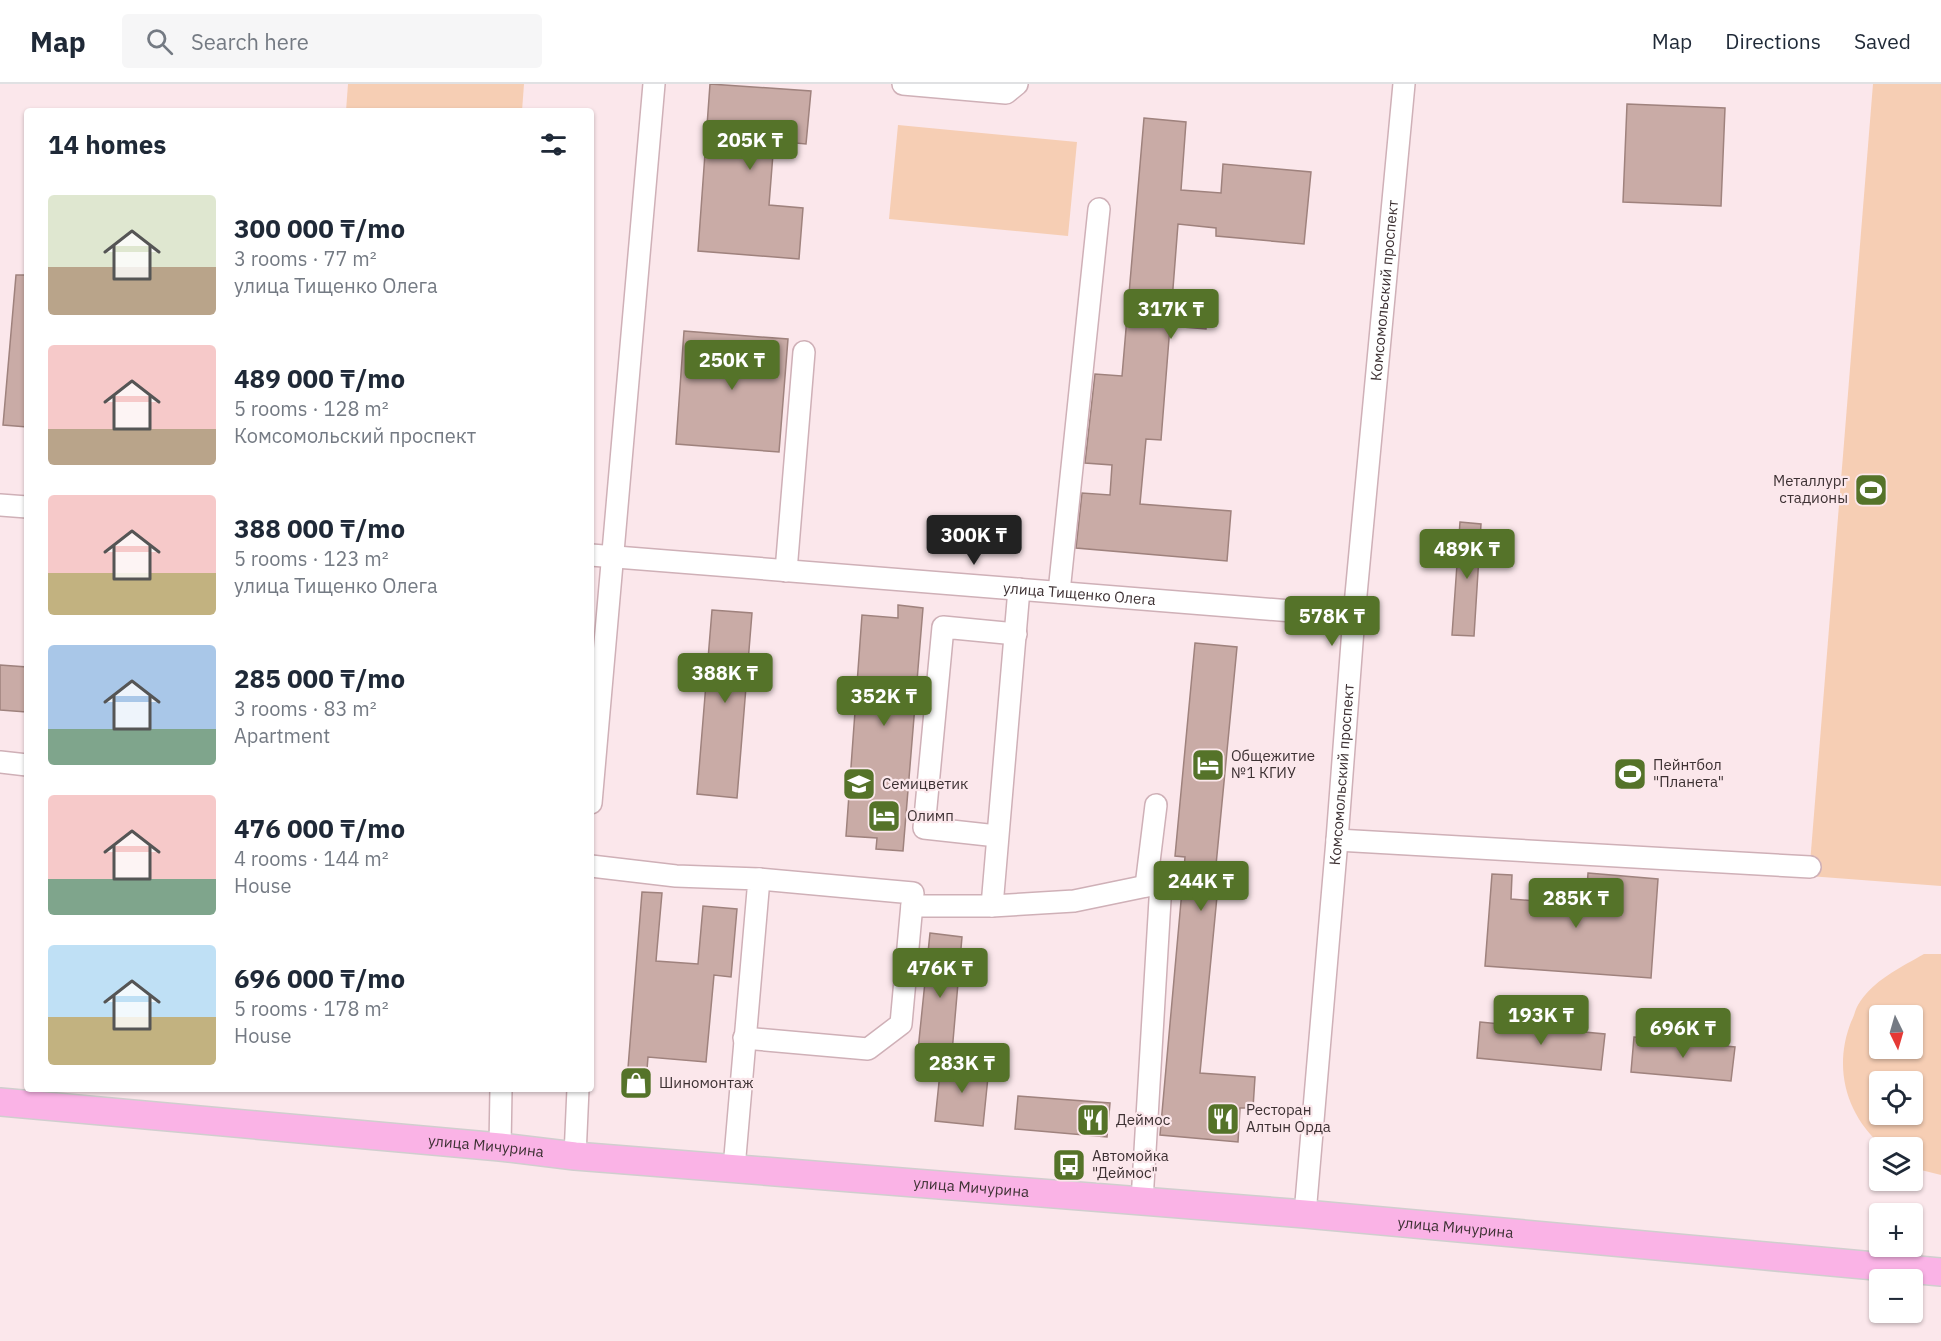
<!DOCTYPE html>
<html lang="en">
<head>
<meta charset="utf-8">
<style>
	:root { --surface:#fff; --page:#f6f6f7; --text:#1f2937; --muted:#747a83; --line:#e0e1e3; --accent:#557329 }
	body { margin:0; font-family:"IBM Plex Sans",sans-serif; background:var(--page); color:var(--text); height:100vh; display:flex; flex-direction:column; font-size:22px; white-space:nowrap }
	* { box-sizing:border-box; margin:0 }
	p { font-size:20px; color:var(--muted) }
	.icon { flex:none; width:33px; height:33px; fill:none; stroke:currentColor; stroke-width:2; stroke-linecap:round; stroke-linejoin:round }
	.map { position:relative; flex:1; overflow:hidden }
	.panel { position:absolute; left:24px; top:24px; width:570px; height:984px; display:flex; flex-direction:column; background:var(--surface); border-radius:6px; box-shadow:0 2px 4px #0004 }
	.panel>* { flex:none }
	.needle { width:39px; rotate:175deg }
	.fabs { position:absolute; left:1869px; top:921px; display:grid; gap:12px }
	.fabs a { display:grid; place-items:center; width:54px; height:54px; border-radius:6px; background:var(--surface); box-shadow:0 2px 4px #0004; font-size:30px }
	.price { position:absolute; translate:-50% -51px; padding:0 14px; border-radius:6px; background:var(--accent); color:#fff; font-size:20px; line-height:39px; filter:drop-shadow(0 2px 3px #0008) }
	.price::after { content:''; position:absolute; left:50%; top:36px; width:18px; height:14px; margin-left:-9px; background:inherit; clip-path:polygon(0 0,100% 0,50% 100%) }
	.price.on { background:#222; color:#fff }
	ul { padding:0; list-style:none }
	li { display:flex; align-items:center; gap:18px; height:150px; padding:0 24px }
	li span { display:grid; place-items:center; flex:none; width:168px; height:120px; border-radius:6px; color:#555 }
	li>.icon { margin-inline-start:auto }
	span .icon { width:72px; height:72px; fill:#fffc; stroke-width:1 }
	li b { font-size:26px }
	h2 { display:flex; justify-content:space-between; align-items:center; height:72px; padding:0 24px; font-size:26px }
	header { display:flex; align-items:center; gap:36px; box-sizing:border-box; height:84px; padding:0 30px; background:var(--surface); border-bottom:2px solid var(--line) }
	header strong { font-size:28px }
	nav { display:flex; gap:33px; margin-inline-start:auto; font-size:21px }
	.search { width:420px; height:54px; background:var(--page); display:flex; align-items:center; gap:15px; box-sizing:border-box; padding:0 21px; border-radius:6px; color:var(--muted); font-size:22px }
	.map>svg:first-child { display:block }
</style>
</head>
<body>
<header>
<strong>Map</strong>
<div class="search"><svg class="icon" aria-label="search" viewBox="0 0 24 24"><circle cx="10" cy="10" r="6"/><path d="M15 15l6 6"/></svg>Search here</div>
<nav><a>Map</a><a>Directions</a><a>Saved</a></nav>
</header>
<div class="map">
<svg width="1941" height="1257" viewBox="0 0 1941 1257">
	<rect width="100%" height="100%" fill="#fbe7eb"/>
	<g fill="#f6ceb4" fill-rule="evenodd">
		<path d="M 348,0 L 524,0 L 522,27 L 346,27 Z"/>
		<path d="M 1873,0 L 1941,0 L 1941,802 L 1809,792 Z"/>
		<path d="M 898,41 L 1077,58 L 1068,152 L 889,135 Z"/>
		<path d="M 1924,870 L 1941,870 L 1941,1091 L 1913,1084 L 1912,1064 L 1883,1063 C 1846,1031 1833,984 1851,938 C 1854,933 1855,926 1858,921 C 1873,896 1900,884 1924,870 ZM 1880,932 L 1912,932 L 1912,964 L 1880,964 ZM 1880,998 L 1912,998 L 1912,1030 L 1880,1030 Z"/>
	</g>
	<g fill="#c9aba6" stroke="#9f827d" stroke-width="1.5">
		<path d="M 710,0 L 811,7 L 806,60 L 774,57 L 769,121 L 803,124 L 799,175 L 698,167 Z"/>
		<path d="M 1627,20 L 1725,24 L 1721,122 L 1623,118 Z"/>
		<path d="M 1144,34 L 1186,38 L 1181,106 L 1221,109 L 1223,80 L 1311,88 L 1304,160 L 1216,152 L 1216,144 L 1178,140 L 1172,217 L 1208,220 L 1206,245 L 1170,242 L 1161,356 L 1146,355 L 1140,420 L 1231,427 L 1227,477 L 1076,464 L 1082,409 L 1110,411 L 1112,381 L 1085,379 L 1095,290 L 1122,292 Z"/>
		<path d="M 16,191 L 27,191 L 27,343 L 3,341 Z"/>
		<path d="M 684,247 L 788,255 L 779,368 L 676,360 Z"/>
		<path d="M 1460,438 L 1481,440 L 1474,552 L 1452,551 Z"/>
		<path d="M 898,521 L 923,524 L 903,767 L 876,765 L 877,754 L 846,752 L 862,531 L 898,534 Z"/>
		<path d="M 712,526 L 752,529 L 737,714 L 697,710 Z"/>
		<path d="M 1195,559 L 1237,563 L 1214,802 L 1218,802 L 1200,989 L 1255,993 L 1253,1024 L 1240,1024 L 1238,1058 L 1160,1051 L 1185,773 L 1175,772 Z"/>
		<path d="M 0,581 L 27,583 L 26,628 L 0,626 Z"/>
		<path d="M 1588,789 L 1658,795 L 1651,894 L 1485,882 L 1492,790 L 1512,791 L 1511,815 L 1586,821 Z"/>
		<path d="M 642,808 L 662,809 L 656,877 L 698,880 L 703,822 L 737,825 L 731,893 L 714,891 L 706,978 L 648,973 L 645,1010 L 626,1009 Z"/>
		<path d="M 930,849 L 962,853 L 951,980 L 917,976 Z"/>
		<path d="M 1480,938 L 1605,950 L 1601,986 L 1477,974 Z"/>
		<path d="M 1634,953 L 1735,963 L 1731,997 L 1631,988 Z"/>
		<path d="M 941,979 L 989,983 L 983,1042 L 935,1037 Z"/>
		<path d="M 1018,1012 L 1110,1019 L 1107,1053 L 1015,1045 Z"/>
	</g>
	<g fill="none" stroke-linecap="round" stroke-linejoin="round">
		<defs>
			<g id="minor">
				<path d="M 903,0 L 1006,9 L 1017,0"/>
				<path d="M 0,421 L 27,423"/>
				<path id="s1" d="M 591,471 L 1354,532"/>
				<path d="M 786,487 L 804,268"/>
				<path d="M 1059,508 L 1099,125"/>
				<path d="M 0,678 L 27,681"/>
				<path d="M 591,719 L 654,0"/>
				<path d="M 997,752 L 924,744 L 943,543 L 1016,550"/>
				<path d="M 1337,756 L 1810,783"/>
				<path d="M 591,782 L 676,792 L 759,795 L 734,1084"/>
				<path d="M 1146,802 L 1156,721"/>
				<path d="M 912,822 L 992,822 L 1074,817 L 1161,799 L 1142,1117"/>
				<path d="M 992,822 L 1019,505"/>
				<path d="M 744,954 L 868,965 L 901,940 L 913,809 L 759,795"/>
				<path d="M 500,1063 L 501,1005"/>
				<path d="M 575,1072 L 578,1005"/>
				<path id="s2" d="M 1305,1130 L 1337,756 L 1354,532 L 1404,0"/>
			</g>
			<g id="major">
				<path id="s3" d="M 0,1018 L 500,1063 L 575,1072 L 1305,1130 L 1941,1188"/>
			</g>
		</defs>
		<use href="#minor" stroke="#cfb0b7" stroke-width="24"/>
		<use href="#major" stroke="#d0cece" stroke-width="30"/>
		<use href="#minor" stroke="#fff" stroke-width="21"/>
		<use href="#major" stroke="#fab3e6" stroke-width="27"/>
	</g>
	<defs>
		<symbol id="stadium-square" viewBox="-11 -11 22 22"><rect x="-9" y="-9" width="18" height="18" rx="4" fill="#557329" stroke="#fbe7eb"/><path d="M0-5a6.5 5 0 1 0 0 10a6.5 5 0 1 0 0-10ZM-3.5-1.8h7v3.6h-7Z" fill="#fff"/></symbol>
		<symbol id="hotel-square" viewBox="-11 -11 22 22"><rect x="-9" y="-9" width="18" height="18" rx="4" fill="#557329" stroke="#fbe7eb"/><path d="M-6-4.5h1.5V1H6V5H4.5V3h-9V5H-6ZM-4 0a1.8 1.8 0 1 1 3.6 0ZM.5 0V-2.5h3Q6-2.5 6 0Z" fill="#fff"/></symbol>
		<symbol id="school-square" viewBox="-11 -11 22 22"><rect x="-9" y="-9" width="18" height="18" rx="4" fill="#557329" stroke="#fbe7eb"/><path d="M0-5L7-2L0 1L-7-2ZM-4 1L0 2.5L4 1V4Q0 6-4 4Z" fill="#fff"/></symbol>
		<symbol id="shop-square" viewBox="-11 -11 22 22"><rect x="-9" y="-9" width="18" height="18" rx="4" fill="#557329" stroke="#fbe7eb"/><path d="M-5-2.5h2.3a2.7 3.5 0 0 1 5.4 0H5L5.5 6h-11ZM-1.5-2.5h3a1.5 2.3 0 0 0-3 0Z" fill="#fff"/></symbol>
		<symbol id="restaurant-square" viewBox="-11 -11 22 22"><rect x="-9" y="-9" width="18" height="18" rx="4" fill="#557329" stroke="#fbe7eb"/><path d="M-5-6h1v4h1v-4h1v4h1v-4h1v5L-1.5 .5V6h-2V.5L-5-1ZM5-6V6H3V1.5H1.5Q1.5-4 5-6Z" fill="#fff"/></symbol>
		<symbol id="bus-square" viewBox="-11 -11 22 22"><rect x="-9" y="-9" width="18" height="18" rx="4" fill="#557329" stroke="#fbe7eb"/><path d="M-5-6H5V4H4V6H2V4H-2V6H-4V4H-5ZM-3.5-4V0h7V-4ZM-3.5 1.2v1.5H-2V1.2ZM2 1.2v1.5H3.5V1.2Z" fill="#fff"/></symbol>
	</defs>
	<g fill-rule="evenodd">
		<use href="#stadium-square" x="1852" y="387" width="38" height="38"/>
		<use href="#hotel-square" x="1189" y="662" width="38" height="38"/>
		<use href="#stadium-square" x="1611" y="671" width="38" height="38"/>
		<use href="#school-square" x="840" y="681" width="38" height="38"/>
		<use href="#hotel-square" x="865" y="713" width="38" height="38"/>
		<use href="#shop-square" x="617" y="980" width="38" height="38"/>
		<use href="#restaurant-square" x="1204" y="1016" width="38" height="38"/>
		<use href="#restaurant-square" x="1074" y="1017" width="38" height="38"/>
		<use href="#bus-square" x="1050" y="1062" width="38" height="38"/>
	</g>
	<g text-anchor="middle" stroke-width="4.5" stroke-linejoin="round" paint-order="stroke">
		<g font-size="15" fill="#3d3133" stroke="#fbe7eb">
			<text dy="5" stroke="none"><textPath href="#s2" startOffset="927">Комсомольский проспект</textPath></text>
			<text dy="5" stroke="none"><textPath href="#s1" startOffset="490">улица Тищенко Олега</textPath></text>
			<text dy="5" stroke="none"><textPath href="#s2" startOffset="441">Комсомольский проспект</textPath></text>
			<text dy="5" stroke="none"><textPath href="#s3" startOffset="488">улица Мичурина</textPath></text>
			<text dy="5" stroke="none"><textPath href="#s3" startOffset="975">улица Мичурина</textPath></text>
			<text dy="5" stroke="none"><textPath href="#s3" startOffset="1461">улица Мичурина</textPath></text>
		</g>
		<g font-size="15" fill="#3d3133" stroke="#fbe7eb" text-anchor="start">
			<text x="1848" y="402" text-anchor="end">Металлург<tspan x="1848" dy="17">стадионы</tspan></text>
			<text x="1231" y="677">Общежитие<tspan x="1231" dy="17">№1 КГИУ</tspan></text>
			<text x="1653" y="686">Пейнтбол<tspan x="1653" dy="17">"Планета"</tspan></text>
			<text x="882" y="705">Семицветик</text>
			<text x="907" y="737">Олимп</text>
			<text x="659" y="1004">Шиномонтаж</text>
			<text x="1246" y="1031">Ресторан<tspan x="1246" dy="17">Алтын Орда</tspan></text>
			<text x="1116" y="1041">Деймос</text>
			<text x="1092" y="1077">Автомойка<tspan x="1092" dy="17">"Деймос"</tspan></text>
		</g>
	</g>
</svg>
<div class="fabs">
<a><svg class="needle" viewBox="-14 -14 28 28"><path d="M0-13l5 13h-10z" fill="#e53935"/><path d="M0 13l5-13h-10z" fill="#747a83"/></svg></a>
<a><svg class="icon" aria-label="locate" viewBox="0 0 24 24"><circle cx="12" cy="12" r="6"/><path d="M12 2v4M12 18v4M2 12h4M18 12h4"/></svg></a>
<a><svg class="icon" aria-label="layers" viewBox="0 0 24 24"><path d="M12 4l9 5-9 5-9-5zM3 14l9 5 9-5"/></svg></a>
<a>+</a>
<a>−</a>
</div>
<b class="price" style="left:750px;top:87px">205K ₸</b>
<b class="price" style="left:1171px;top:256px">317K ₸</b>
<b class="price" style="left:732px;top:307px">250K ₸</b>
<b class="price on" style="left:974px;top:482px">300K ₸</b>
<b class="price" style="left:1467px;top:496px">489K ₸</b>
<b class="price" style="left:1332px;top:563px">578K ₸</b>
<b class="price" style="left:725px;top:620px">388K ₸</b>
<b class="price" style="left:884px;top:643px">352K ₸</b>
<b class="price" style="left:1201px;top:828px">244K ₸</b>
<b class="price" style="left:1576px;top:845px">285K ₸</b>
<b class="price" style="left:940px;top:915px">476K ₸</b>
<b class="price" style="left:1541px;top:962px">193K ₸</b>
<b class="price" style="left:1683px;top:975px">696K ₸</b>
<b class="price" style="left:962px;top:1010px">283K ₸</b>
<section class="panel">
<h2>14 homes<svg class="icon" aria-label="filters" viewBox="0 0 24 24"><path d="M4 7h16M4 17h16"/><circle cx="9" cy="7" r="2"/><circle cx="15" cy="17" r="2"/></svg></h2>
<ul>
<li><span style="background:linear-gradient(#dfe7d0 60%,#b9a48a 0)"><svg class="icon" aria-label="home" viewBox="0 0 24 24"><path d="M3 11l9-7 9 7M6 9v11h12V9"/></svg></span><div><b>300 000 ₸/mo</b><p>3 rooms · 77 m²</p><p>улица Тищенко Олега</p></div></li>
<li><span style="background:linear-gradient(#f6c9c9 70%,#b9a48a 0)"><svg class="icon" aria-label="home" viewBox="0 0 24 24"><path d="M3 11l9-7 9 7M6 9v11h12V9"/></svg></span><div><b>489 000 ₸/mo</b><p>5 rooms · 128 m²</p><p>Комсомольский проспект</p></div></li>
<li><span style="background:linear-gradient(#f6c9c9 65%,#c2b280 0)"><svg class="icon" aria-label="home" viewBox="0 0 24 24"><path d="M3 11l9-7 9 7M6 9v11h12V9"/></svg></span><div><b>388 000 ₸/mo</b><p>5 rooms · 123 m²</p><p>улица Тищенко Олега</p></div></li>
<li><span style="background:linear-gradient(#a9c7e8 70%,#7fa58c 0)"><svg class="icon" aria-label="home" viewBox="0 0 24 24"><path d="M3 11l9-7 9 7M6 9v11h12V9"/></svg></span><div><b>285 000 ₸/mo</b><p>3 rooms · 83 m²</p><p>Apartment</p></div></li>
<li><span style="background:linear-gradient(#f6c9c9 70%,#7fa58c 0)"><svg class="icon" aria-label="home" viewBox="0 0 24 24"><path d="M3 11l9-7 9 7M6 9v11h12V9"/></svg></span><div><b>476 000 ₸/mo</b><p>4 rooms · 144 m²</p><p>House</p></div></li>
<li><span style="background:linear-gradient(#bfe0f5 60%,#c2b280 0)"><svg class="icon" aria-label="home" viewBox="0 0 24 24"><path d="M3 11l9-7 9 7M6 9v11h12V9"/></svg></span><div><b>696 000 ₸/mo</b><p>5 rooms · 178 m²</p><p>House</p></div></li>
</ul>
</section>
</div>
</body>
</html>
